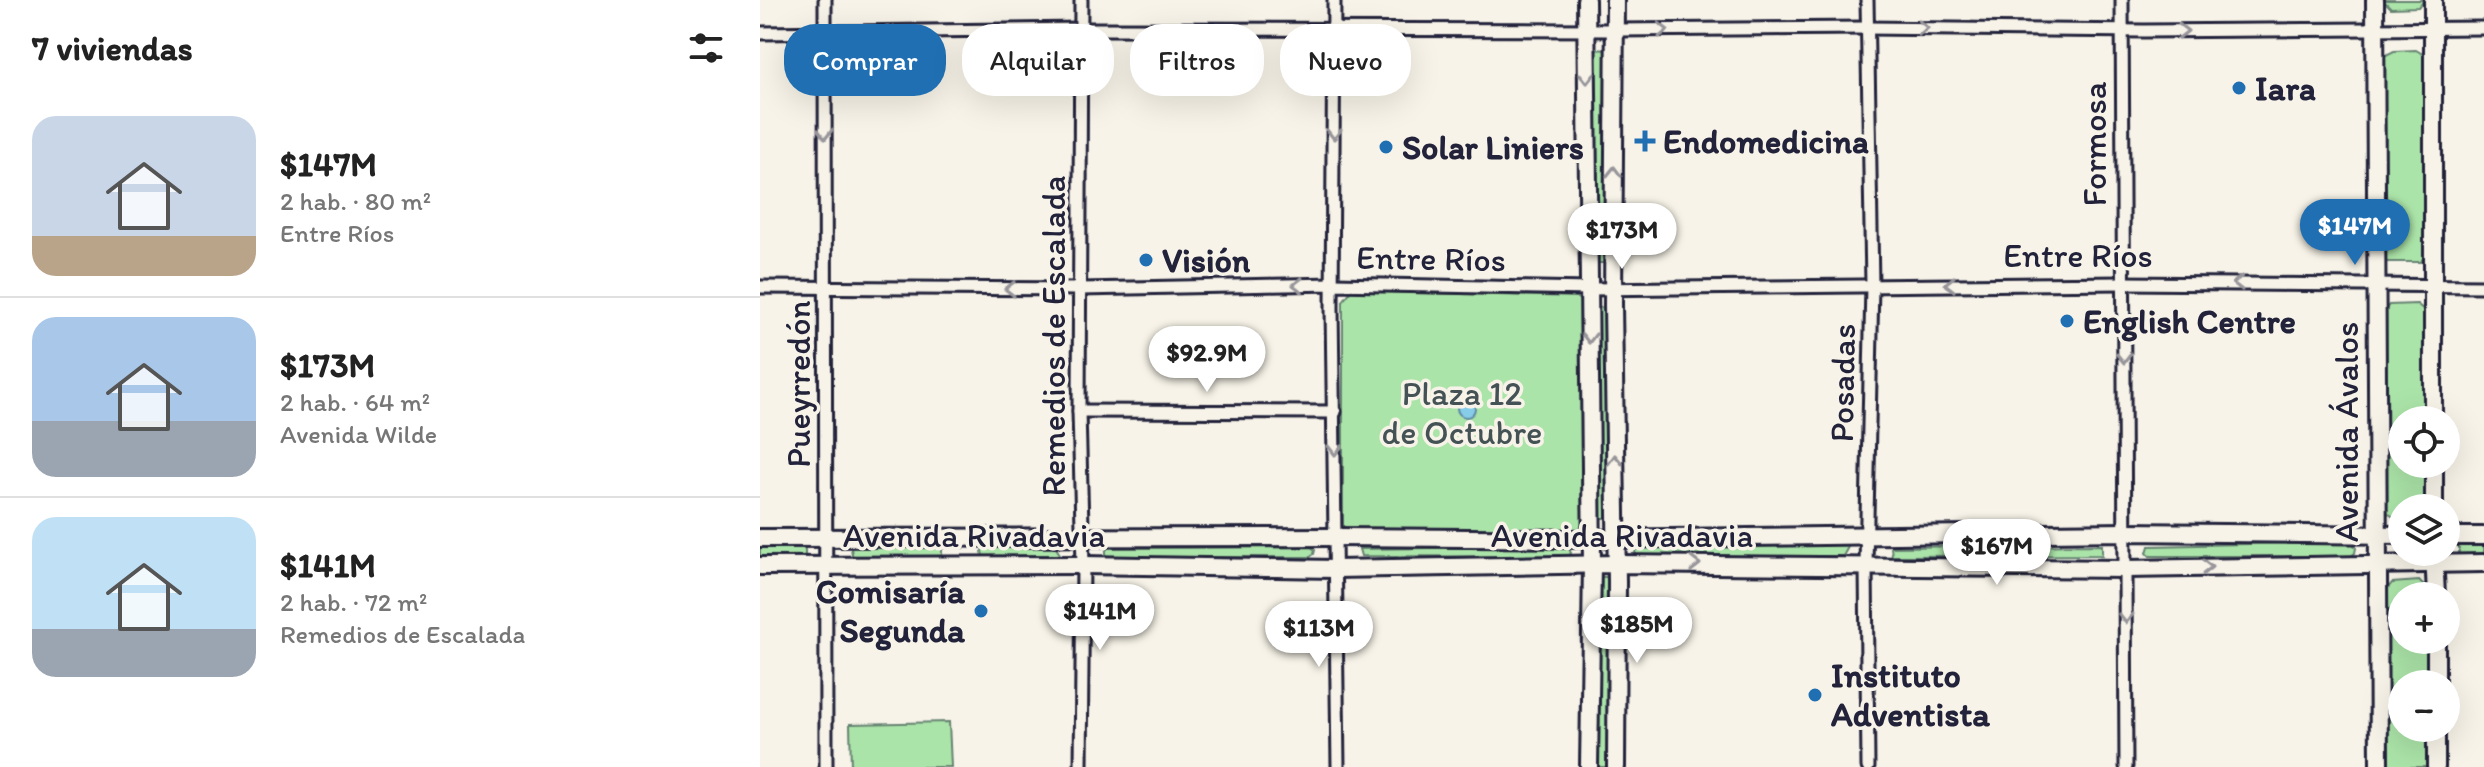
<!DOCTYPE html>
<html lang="es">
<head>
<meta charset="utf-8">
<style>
	:root { --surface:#fff; --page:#f6f6f6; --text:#222; --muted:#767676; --line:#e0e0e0; --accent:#1f6fb2 }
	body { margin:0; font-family:Itim,sans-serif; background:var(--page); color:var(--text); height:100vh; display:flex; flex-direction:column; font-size:30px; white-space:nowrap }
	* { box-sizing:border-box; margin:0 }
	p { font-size:26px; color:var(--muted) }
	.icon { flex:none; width:44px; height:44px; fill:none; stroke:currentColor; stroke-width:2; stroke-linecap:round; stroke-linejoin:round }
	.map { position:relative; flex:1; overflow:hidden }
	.panel { display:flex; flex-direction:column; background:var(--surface); width:760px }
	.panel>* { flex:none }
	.guide { position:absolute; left:24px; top:24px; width:760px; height:72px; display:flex; gap:16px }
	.fabs { position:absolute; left:1628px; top:406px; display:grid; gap:16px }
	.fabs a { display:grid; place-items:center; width:72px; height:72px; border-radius:50%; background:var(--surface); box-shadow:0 8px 32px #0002; font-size:40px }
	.price { position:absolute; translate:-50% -68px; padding:0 18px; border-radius:28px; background:#fff; color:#222; font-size:26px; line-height:52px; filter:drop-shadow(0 2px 4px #0008) }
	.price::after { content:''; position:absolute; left:50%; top:48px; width:24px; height:18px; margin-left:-12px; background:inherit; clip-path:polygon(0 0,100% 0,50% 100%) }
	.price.current { background:var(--accent); color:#fff }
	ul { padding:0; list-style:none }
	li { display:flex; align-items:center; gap:24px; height:200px; padding:0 32px }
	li+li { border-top:2px solid var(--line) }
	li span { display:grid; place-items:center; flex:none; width:224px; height:160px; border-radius:24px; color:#555 }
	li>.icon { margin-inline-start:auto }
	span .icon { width:96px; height:96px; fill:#fffc; stroke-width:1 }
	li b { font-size:34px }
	h2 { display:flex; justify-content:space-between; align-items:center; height:96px; padding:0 32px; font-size:34px }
	.tag { padding:0 28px; border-radius:32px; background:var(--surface); box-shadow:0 8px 32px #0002; font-size:28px; line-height:72px }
	.tag.current { background:var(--accent); color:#fff }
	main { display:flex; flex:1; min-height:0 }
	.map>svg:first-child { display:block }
</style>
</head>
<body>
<main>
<section class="panel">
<h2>7 viviendas<svg class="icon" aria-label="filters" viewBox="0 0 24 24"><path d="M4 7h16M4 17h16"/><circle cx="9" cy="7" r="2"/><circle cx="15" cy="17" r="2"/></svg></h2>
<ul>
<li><span style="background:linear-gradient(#c9d6e8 75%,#b9a48a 0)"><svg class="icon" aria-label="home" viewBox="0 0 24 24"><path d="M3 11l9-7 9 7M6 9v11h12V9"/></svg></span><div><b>$147M</b><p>2 hab. · 80 m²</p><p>Entre Ríos</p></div></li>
<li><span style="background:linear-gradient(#a9c7e8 65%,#9aa5b1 0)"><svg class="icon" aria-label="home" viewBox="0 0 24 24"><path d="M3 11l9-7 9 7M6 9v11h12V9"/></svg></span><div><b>$173M</b><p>2 hab. · 64 m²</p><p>Avenida Wilde</p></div></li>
<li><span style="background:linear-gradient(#bfe0f5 70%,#9aa5b1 0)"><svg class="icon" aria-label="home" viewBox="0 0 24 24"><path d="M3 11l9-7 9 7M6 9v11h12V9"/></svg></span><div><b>$141M</b><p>2 hab. · 72 m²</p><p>Remedios de Escalada</p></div></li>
</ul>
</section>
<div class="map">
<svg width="1724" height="767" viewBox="0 0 1724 767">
	<rect width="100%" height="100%" fill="#f7f3e8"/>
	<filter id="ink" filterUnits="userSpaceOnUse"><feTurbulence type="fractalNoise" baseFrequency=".0125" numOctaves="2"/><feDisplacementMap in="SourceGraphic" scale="16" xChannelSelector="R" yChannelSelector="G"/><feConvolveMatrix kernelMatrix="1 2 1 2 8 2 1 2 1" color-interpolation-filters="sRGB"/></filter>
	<g filter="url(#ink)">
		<g fill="#abe4a8" stroke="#668372" stroke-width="2">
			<path d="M 1623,0 L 1664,0 L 1658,7 L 1631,8 Z"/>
			<path d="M 837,49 L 845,50 L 846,263 L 839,263 L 836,260 L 834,52 Z"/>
			<path d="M 1656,50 L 1666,56 L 1665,254 L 1661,262 L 1627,262 L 1622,255 L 1624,56 L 1634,51 Z"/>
			<path d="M 591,291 L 816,297 L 823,303 L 823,525 L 815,531 L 590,532 L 583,526 L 583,301 Z"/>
			<path d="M 1657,304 L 1665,311 L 1666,420 L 1642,420 L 1642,464 L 1667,464 L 1667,508 L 1642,508 L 1642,516 L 1632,516 L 1624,510 L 1621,316 L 1629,305 Z"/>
			<path d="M 839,307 L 846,308 L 848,515 L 846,518 L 840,518 L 837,516 L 836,312 Z"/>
			<path d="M 1592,542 L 1596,548 L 1595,553 L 1591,556 L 1390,556 L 1387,553 L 1389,546 Z"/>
			<rect x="1699" y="542" width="25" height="15"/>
			<path d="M 1085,543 L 1088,547 L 1083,556 L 877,556 L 875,552 L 878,544 Z"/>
			<path d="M 1342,545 L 1342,555 L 1132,556 L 1131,547 Z"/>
			<path d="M 808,546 L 811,553 L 808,557 L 601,556 L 599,549 Z"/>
			<path d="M 0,547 L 42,547 L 45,550 L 45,556 L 40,560 L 0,560 Z"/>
			<path d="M 93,547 L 182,548 L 182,559 L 93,558 L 91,549 Z"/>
			<path d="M 551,547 L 555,550 L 554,554 L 550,557 L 349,557 L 346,556 L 346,550 L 348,548 Z"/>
			<path d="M 223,548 L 296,548 L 300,554 L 297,557 L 223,557 L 222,551 Z"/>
			<path d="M 842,577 L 851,577 L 850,767 L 839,767 L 839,580 Z"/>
			<path d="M 1659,581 L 1667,589 L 1667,596 L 1642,596 L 1642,640 L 1668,640 L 1668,684 L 1642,684 L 1642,728 L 1668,728 L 1668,767 L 1624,767 L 1624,593 L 1632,583 Z"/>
			<path d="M 189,722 L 191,767 L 91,767 L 90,724 Z"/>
		</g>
		<circle fill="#87cce8" stroke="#5f88a3" stroke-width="2" cx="706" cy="408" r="9"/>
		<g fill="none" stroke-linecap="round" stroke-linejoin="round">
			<defs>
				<g id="street">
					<path d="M 65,0 L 66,767"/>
					<path d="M 574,0 L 572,308 L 578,767"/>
					<path d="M 1107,0 L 1112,285 L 1106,565 L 1108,767"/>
					<path d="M 1362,0 L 1366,767"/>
					<path d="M 0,33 L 322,29 L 856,30 L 1107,28 L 1384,31 L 1724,28"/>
					<path d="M 0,287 L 320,289 L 574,284 L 829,289 L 1363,283 L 1724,286"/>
					<path d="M 319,411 L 575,412"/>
					<path d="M 321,767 L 323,565 L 319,411 L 321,0"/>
				</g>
				<g id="secondary">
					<path d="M 826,0 L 832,564 L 829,767"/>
					<path d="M 855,0 L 853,305 L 857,582 L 856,767"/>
					<path d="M 1615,0 L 1619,767"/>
					<path d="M 1673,0 L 1673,420"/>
					<path d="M 1674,464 L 1674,508"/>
					<path d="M 1686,536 L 1724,536"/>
					<path d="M 0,538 L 576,537 L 830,539 L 1366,532 L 1642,535"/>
					<path d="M 1674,552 L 1676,596"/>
					<path d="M 0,566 L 323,565 L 575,569 L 857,564 L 1366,569 L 1724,563"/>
					<path d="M 1676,640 L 1676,684"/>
					<path d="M 1676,728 L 1676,767"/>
				</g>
			</defs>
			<use href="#street" stroke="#22223b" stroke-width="17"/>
			<use href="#secondary" stroke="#22223b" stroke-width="22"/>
			<use href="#street" stroke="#f7f3e8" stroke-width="11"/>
			<use href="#secondary" stroke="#f7f3e8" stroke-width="16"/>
		</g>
		<defs><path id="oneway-chevron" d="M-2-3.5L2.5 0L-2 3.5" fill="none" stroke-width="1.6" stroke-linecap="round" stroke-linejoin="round" transform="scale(2)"/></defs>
		<g stroke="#97959a">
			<use href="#oneway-chevron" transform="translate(1163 28) rotate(1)"/>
			<use href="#oneway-chevron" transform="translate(903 30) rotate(-1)"/>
			<use href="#oneway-chevron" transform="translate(1423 31)"/>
			<use href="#oneway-chevron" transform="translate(827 78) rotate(89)"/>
			<use href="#oneway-chevron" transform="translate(65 134) rotate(90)"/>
			<use href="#oneway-chevron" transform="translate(574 134) rotate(90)"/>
			<use href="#oneway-chevron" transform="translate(854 172) rotate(-89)"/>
			<use href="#oneway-chevron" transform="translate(1478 283) rotate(-180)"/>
			<use href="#oneway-chevron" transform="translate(1190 284) rotate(180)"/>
			<use href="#oneway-chevron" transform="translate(538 285) rotate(179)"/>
			<use href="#oneway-chevron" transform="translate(250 289) rotate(-180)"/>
			<use href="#oneway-chevron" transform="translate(829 338) rotate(90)"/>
			<use href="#oneway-chevron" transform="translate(1364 358) rotate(89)"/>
			<use href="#oneway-chevron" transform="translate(575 450) rotate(90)"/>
			<use href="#oneway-chevron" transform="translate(855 460) rotate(-91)"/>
			<use href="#oneway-chevron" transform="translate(935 564)"/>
			<use href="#oneway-chevron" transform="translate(1447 567) rotate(-1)"/>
			<use href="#oneway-chevron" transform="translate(1366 618) rotate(90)"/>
		</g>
	</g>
	<g fill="#1f6fb2" stroke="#f7f3e8" stroke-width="3">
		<circle cx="1479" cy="88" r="8"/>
		<path d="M881 129h8v8h8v8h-8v8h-8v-8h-8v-8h8z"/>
		<circle cx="626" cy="147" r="8"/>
		<circle cx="386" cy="260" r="8"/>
		<circle cx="1307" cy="321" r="8"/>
		<circle cx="221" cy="611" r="8"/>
		<circle cx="1055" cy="695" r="8"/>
	</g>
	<g text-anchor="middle" stroke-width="7" stroke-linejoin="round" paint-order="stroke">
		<g font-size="34" font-weight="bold" fill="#22223b" stroke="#f7f3e8" text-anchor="start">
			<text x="1495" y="100">Iara</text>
			<text x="903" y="153">Endomedicina</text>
			<text x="642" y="159">Solar Liniers</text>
			<text x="402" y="272">Visión</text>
			<text x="1323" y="333">English Centre</text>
			<text x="205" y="603" text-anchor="end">Comisaría<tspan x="205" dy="39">Segunda</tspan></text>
			<text x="1071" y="687">Instituto<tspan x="1071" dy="39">Adventista</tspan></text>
		</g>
		<g font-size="34" fill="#22223b" stroke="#f7f3e8">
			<text transform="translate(1334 144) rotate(-90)" y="12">Formosa</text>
			<text x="1318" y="267">Entre Ríos</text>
			<text transform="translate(671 258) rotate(1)" y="12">Entre Ríos</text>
			<text transform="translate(293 336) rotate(-90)" y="12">Remedios de Escalada</text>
			<text transform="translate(1082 383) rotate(-89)" y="12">Posadas</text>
			<text transform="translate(38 384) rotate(-90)" y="12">Pueyrredón</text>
			<text transform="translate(1586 432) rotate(-90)" y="12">Avenida Ávalos</text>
			<text x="214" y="547">Avenida Rivadavia</text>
			<text x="862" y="547">Avenida Rivadavia</text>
		</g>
		<g font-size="34" fill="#445256" stroke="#f7f3e8">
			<text x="702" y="405">Plaza 12<tspan x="702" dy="39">de Octubre</tspan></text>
		</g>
	</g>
</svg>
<div class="fabs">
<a><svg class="icon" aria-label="locate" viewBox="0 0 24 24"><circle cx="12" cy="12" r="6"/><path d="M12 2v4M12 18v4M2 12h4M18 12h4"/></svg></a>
<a><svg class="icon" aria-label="layers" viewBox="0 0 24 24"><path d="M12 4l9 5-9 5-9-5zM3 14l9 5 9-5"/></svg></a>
<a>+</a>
<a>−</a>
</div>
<b class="price current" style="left:1595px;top:267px">$147M</b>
<b class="price" style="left:862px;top:271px">$173M</b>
<b class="price" style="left:447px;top:394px">$92.9M</b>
<b class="price" style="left:1237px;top:587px">$167M</b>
<b class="price" style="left:340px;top:652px">$141M</b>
<b class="price" style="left:877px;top:665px">$185M</b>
<b class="price" style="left:559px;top:669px">$113M</b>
<div class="guide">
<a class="tag current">Comprar</a>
<a class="tag">Alquilar</a>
<a class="tag">Filtros</a>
<a class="tag">Nuevo</a>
</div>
</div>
</main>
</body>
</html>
